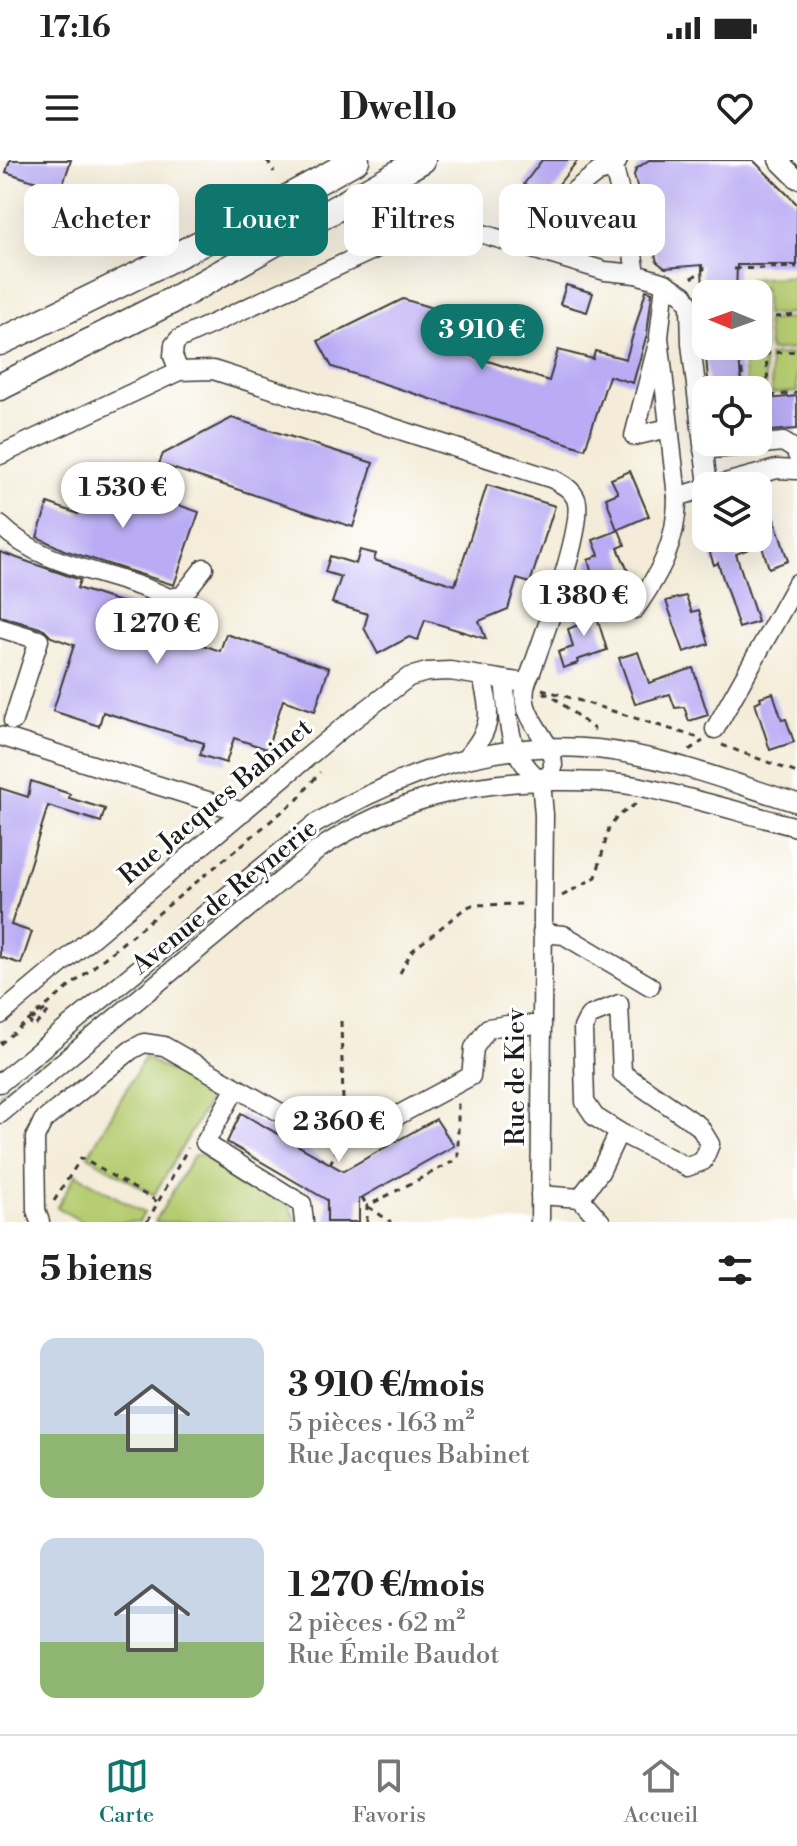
<!DOCTYPE html>
<html lang="fr">
<head>
<meta charset="utf-8">
<style>
	:root { --surface:#fff; --page:#f6f6f6; --text:#222; --muted:#767676; --line:#e0e0e0; --accent:#0f766e }
	body { margin:0; font-family:"Libre Bodoni",serif; background:var(--page); color:var(--text); height:100vh; display:flex; flex-direction:column; font-size:30px; white-space:nowrap }
	* { box-sizing:border-box; margin:0 }
	p { font-size:26px; color:var(--muted) }
	.icon { flex:none; width:44px; height:44px; fill:none; stroke:currentColor; stroke-width:2; stroke-linecap:round; stroke-linejoin:round }
	.map { position:relative; height:1062px; overflow:hidden }
	.panel { display:flex; flex-direction:column; background:var(--surface); flex:1 }
	.panel>* { flex:none }
	.guide { position:absolute; left:24px; top:24px; width:750px; height:72px; display:flex; gap:16px }
	.needle { width:52px; rotate:271deg }
	.controls { position:absolute; left:692px; top:120px; display:grid; gap:16px }
	.controls a { display:grid; place-items:center; width:80px; height:80px; border-radius:16px; background:var(--surface); box-shadow:0 8px 32px #0002; font-size:40px }
	.price { position:absolute; translate:-50% -68px; padding:0 18px; border-radius:28px; background:#fff; color:#222; font-size:26px; line-height:52px; filter:drop-shadow(0 2px 4px #0008) }
	.price::after { content:''; position:absolute; left:50%; top:48px; width:24px; height:18px; margin-left:-12px; background:inherit; clip-path:polygon(0 0,100% 0,50% 100%) }
	.price.on { background:var(--accent); color:#fff }
	ul { padding:0; list-style:none }
	li { display:flex; align-items:center; gap:24px; height:200px; padding:0 40px }
	li span { display:grid; place-items:center; flex:none; width:224px; height:160px; border-radius:16px; color:#555 }
	li>.icon { margin-inline-start:auto }
	span .icon { width:96px; height:96px; fill:#fffc; stroke-width:1 }
	li b { font-size:34px }
	h2 { display:flex; justify-content:space-between; align-items:center; height:96px; padding:0 40px; font-size:34px }
	.chip { padding:0 28px; border-radius:16px; background:var(--surface); box-shadow:0 8px 32px #0002; font-size:28px; line-height:72px }
	.chip.on { background:var(--accent); color:#fff }
	.status { display:flex; justify-content:space-between; align-items:center; height:56px; padding:0 40px; background:var(--surface); direction:ltr }
	.status svg { height:22px; fill:currentColor }
	header { display:flex; justify-content:space-between; align-items:center; height:104px; padding:0 40px; background:var(--surface); font-size:36px; font-weight:800 }
	.tab-bar { display:flex; justify-content:space-around; align-items:center; height:112px; border-top:2px solid var(--line); background:var(--surface); font-size:22px; color:var(--muted) }
	.tab-bar a { display:grid; justify-items:center; gap:4px }
	.tab-bar .on { color:var(--accent) }
	.map>svg:first-child { display:block }
</style>
</head>
<body>
<div class="status"><b>17:16</b><svg viewBox="0 0 49 12"><path d="M0 12V9h3v3zM5 12V6h3v6zM10 12V3h3v9zM15 12V0h3v12zM26 1h20v11H26zM47 4h2v5h-2z"/></svg></div>
<header><svg class="icon" aria-label="menu" viewBox="0 0 24 24"><path d="M4 6h16M4 12h16M4 18h16"/></svg>Dwello<svg class="icon" aria-label="heart" viewBox="0 0 24 24"><path d="M12 20l-8-8c-3-5 5-10 8-4 3-6 11-1 8 4z"/></svg></header>
<div class="map">
<svg width="797" height="1062" viewBox="0 0 797 1062">
	<rect width="100%" height="100%" fill="#fff"/>
	<filter id="ink" filterUnits="userSpaceOnUse"><feTurbulence type="fractalNoise" baseFrequency=".0125" numOctaves="2"/><feDisplacementMap in="SourceGraphic" scale="16" xChannelSelector="R" yChannelSelector="G"/><feConvolveMatrix kernelMatrix="1 2 1 2 8 2 1 2 1" color-interpolation-filters="sRGB"/></filter>
	<filter id="wash" filterUnits="userSpaceOnUse"><feTurbulence type="fractalNoise" baseFrequency=".006" numOctaves="4" result="noise"/><feDisplacementMap in="SourceGraphic" scale="32" xChannelSelector="R" yChannelSelector="G"/><feGaussianBlur stdDeviation="1.8" result="paint"/><feColorMatrix in="noise" values="0 0 0 0 0 0 0 0 0 0 0 0 0 0 0 0 0 1.4 0 .05"/><feComposite in="paint" operator="in"/></filter>
	<g filter="url(#wash)">
		<rect width="100%" height="100%" fill="#f4ecd8"/>
		<g fill="#b6cc71" stroke="#697446" stroke-width="2">
			<path d="M 797,116 L 797,153 L 766,155 L 764,127 L 750,128 L 749,119 Z"/>
			<path d="M 759,132 L 764,192 L 743,193 L 743,186 L 758,186 L 758,134 L 739,133 Z"/>
			<path d="M 797,158 L 797,189 L 769,191 L 766,160 Z"/>
			<path d="M 797,194 L 797,232 L 772,234 L 769,196 Z"/>
			<path d="M 763,197 L 766,230 L 746,230 L 743,198 Z"/>
			<path d="M 50,891 L 58,901 L 0,949 L 0,933 Z"/>
			<path d="M 145,897 L 212,936 L 154,1035 L 88,996 Z"/>
			<path d="M 194,995 L 203,995 L 289,1045 L 297,1062 L 155,1062 Z"/>
			<path d="M 76,1014 L 144,1053 L 139,1062 L 82,1062 L 57,1047 Z"/>
		</g>
		<g id="blocks">
			<g fill="#b9acf4">
				<path d="M 10,0 L 71,0 L 61,30 L 6,12 Z"/>
				<path d="M 542,0 L 578,0 L 546,40 L 524,24 Z"/>
				<path d="M 649,0 L 753,0 L 797,44 L 797,105 L 737,105 L 736,134 L 703,134 L 702,105 L 665,108 L 657,102 L 634,15 L 636,9 Z"/>
				<path d="M 564,44 L 579,56 L 564,78 L 548,66 Z"/>
				<path d="M 566,125 L 593,133 L 587,152 L 560,144 Z"/>
				<path d="M 646,130 L 652,132 L 647,174 L 633,223 L 609,216 L 585,289 L 332,207 L 318,181 L 403,139 L 436,149 L 433,159 L 443,162 L 436,184 L 549,221 L 558,190 L 593,199 L 595,191 L 626,199 Z"/>
				<path d="M 705,186 L 738,186 L 742,230 L 709,230 Z"/>
				<path d="M 797,236 L 797,269 L 758,272 L 758,240 Z"/>
				<path d="M 232,258 L 373,303 L 353,367 L 159,304 L 163,294 Z"/>
				<path d="M 630,311 L 649,356 L 617,370 L 606,338 L 618,333 L 611,319 Z"/>
				<path d="M 91,315 L 199,352 L 174,425 L 64,390 L 37,377 L 48,343 L 78,354 Z"/>
				<path d="M 487,325 L 555,346 L 530,423 L 517,419 L 508,449 L 479,461 L 486,479 L 425,460 L 418,480 L 409,477 L 378,494 L 364,468 L 368,454 L 332,443 L 341,417 L 325,412 L 330,396 L 356,404 L 360,390 L 376,394 L 374,400 L 455,425 Z"/>
				<path d="M 773,355 L 788,401 L 769,408 L 761,384 L 736,394 L 758,462 L 739,468 L 718,403 L 714,405 L 705,378 L 758,378 L 758,359 Z"/>
				<path d="M 619,370 L 625,385 L 618,388 L 631,418 L 601,429 L 594,413 L 592,414 L 588,400 L 599,395 L 593,380 Z"/>
				<path d="M 0,392 L 80,420 L 77,428 L 136,447 L 131,461 L 172,475 L 179,456 L 198,462 L 191,481 L 220,491 L 226,474 L 329,508 L 315,551 L 283,540 L 267,589 L 234,578 L 226,603 L 200,595 L 204,583 L 103,552 L 99,566 L 53,551 L 74,485 L 51,477 L 43,469 L 0,456 Z"/>
				<path d="M 686,436 L 692,452 L 699,450 L 709,484 L 684,492 L 666,441 Z"/>
				<path d="M 593,444 L 607,490 L 577,500 L 578,503 L 563,508 L 558,492 L 573,487 L 568,469 L 578,465 L 573,451 Z"/>
				<path d="M 638,492 L 649,523 L 693,508 L 708,555 L 689,561 L 684,547 L 675,548 L 670,534 L 635,544 L 619,498 Z"/>
				<path d="M 773,533 L 782,560 L 786,559 L 794,582 L 770,590 L 755,543 L 761,540 L 760,537 Z"/>
				<path d="M 31,621 L 70,634 L 69,638 L 105,649 L 101,662 L 48,646 L 11,765 L 32,772 L 21,804 L 0,797 L 0,628 L 28,637 Z"/>
				<path d="M 241,953 L 343,1011 L 436,959 L 454,986 L 359,1039 L 359,1062 L 327,1062 L 327,1040 L 227,982 Z"/>
			</g>
		</g>
	</g>
	<g filter="url(#ink)">
		<use href="#blocks" fill-opacity="0" stroke="#3c3b38" stroke-width="2"/>
		<g fill="none" stroke-linecap="round" stroke-linejoin="round">
			<defs>
				<g id="minor">
					<path d="M 618,0 L 614,8 L 630,74 L 636,114"/>
					<path d="M 778,0 L 797,19"/>
					<path d="M 575,30 L 598,12 L 614,8"/>
					<path d="M 665,123 L 659,177 L 677,337"/>
					<path d="M 657,187 L 634,276 L 669,268"/>
					<path d="M 179,211 L 173,196 L 174,185 L 179,179 L 386,84 L 434,65 L 457,66 L 605,111 L 636,114 L 665,123 L 684,135 L 690,146 L 691,184 L 708,326"/>
					<path d="M 703,290 L 783,282 L 796,290 L 797,295"/>
					<path d="M 0,295 L 179,211 L 213,210 L 553,319 C 562,324 572,329 576,339 C 586,366 542,480 531,512 C 506,557 561,578 552,612 L 541,621"/>
					<path d="M 714,326 L 777,309 L 797,310"/>
					<path d="M 0,365 C 46,410 114,411 169,438 L 182,436 L 204,408"/>
					<path d="M 635,449 C 660,413 677,383 677,337 L 706,328"/>
					<path d="M 0,468 L 39,480 L 13,561"/>
					<path d="M 504,520 C 509,562 506,593 541,621"/>
					<path d="M 715,569 L 797,423"/>
					<path d="M 0,576 L 243,652"/>
					<path d="M 466,598 C 493,568 491,554 482,517"/>
					<path d="M 542,773 L 564,775 L 650,826"/>
					<path d="M 619,844 L 622,913 L 699,966 L 710,984 L 703,1001 L 687,1007 L 619,972 L 595,957 L 585,942 L 583,868 L 589,856 Z"/>
					<path d="M 0,855 L 341,569 L 409,517 L 427,512 L 450,511 L 525,523"/>
					<path d="M 0,923 L 315,664 C 401,612 495,579 597,589 C 665,596 732,623 797,643"/>
					<path d="M 236,928 L 205,983 L 302,1044 L 304,1062"/>
					<path d="M 0,954 L 319,689 C 395,639 472,620 563,621 C 589,621 616,622 642,627 C 694,638 746,654 797,667"/>
					<path d="M 540,1035 L 580,1038 L 601,1062"/>
					<path d="M 580,1038 L 600,1012 L 619,972"/>
					<path d="M 40,1062 L 36,1050 L 35,978 L 43,961 L 131,890 L 144,883 L 164,886 L 302,965 L 313,965 L 339,959 L 378,966 L 471,916 L 474,888 L 488,868 L 507,865 L 541,865"/>
					<path d="M 540,1062 L 544,655 L 541,621"/>
				</g>
				<g id="highway">
					<path d="M 0,182 C 120,125 240,66 356,0"/>
					<path d="M 0,227 L 173,140 L 422,0"/>
				</g>
			</defs>
			<use href="#minor" stroke="#3c3b38" stroke-width="21"/>
			<use href="#highway" stroke="#3c3b38" stroke-width="29"/>
			<g stroke="#3c3b38" stroke-width="3" stroke-dasharray="6 6" stroke-linecap="butt">
				<path d="M 267,0 L 274,12"/>
				<path d="M 734,109 L 797,107"/>
				<path d="M 692,118 L 705,108"/>
				<path d="M 738,130 L 761,129 L 769,236"/>
				<path d="M 738,134 L 738,123"/>
				<path d="M 763,158 L 797,155"/>
				<path d="M 739,186 L 744,230"/>
				<path d="M 740,196 L 797,191"/>
				<path d="M 758,237 L 797,233"/>
				<path d="M 542,529 L 699,578"/>
				<path d="M 543,532 L 556,539 L 595,570"/>
				<path d="M 722,585 L 797,613"/>
				<path d="M 689,590 L 703,581"/>
				<path d="M 562,736 L 596,717 L 609,668 L 617,657 L 637,643"/>
				<path d="M 400,813 L 412,791 L 464,749 L 472,745 L 524,744"/>
				<path d="M 28,860 L 34,867 L 49,851 L 46,849 L 33,859 L 31,857"/>
				<path d="M 341,861 L 343,941"/>
				<path d="M 0,884 L 278,655 L 298,639 L 320,612"/>
				<path d="M 330,1004 L 343,976"/>
				<path d="M 362,1037 L 367,1046 L 391,1062"/>
				<path d="M 54,1041 L 81,998 L 158,1042"/>
				<path d="M 147,1062 L 188,988"/>
				<path d="M 367,1062 L 367,1046 L 458,999 L 458,943"/>
			</g>
			<use href="#minor" stroke="#fff" stroke-width="18"/>
			<use href="#highway" stroke="#fff" stroke-width="26"/>
		</g>
	</g>
	<g text-anchor="middle" stroke-width="6" stroke-linejoin="round" paint-order="stroke">
		<g font-size="26" fill="#1c1c1c" stroke="#fff">
			<text transform="translate(215 641) rotate(-40)" y="9">Rue Jacques Babinet</text>
			<text transform="translate(224 736) rotate(-39)" y="9">Avenue de Reynerie</text>
			<text transform="translate(515 917) rotate(-90)" y="9">Rue de Kiev</text>
		</g>
	</g>
</svg>
<div class="controls">
<a><svg class="needle" viewBox="-14 -14 28 28"><path d="M0-13l5 13h-10z" fill="#e53935"/><path d="M0 13l5-13h-10z" fill="#767676"/></svg></a>
<a><svg class="icon" aria-label="locate" viewBox="0 0 24 24"><circle cx="12" cy="12" r="6"/><path d="M12 2v4M12 18v4M2 12h4M18 12h4"/></svg></a>
<a><svg class="icon" aria-label="layers" viewBox="0 0 24 24"><path d="M12 4l9 5-9 5-9-5zM3 14l9 5 9-5"/></svg></a>
</div>
<b class="price on" style="left:482px;top:212px">3 910 €</b>
<b class="price" style="left:123px;top:370px">1 530 €</b>
<b class="price" style="left:584px;top:478px">1 380 €</b>
<b class="price" style="left:157px;top:506px">1 270 €</b>
<b class="price" style="left:339px;top:1004px">2 360 €</b>
<div class="guide">
<a class="chip">Acheter</a>
<a class="chip on">Louer</a>
<a class="chip">Filtres</a>
<a class="chip">Nouveau</a>
</div>
</div>
<section class="panel">
<h2>5 biens<svg class="icon" aria-label="filters" viewBox="0 0 24 24"><path d="M4 7h16M4 17h16"/><circle cx="9" cy="7" r="2"/><circle cx="15" cy="17" r="2"/></svg></h2>
<ul>
<li><span style="background:linear-gradient(#c9d6e8 60%,#8fb573 0)"><svg class="icon" aria-label="home" viewBox="0 0 24 24"><path d="M3 11l9-7 9 7M6 9v11h12V9"/></svg></span><div><b>3 910 €/mois</b><p>5 pièces · 163 m²</p><p>Rue Jacques Babinet</p></div></li>
<li><span style="background:linear-gradient(#c9d6e8 65%,#8fb573 0)"><svg class="icon" aria-label="home" viewBox="0 0 24 24"><path d="M3 11l9-7 9 7M6 9v11h12V9"/></svg></span><div><b>1 270 €/mois</b><p>2 pièces · 62 m²</p><p>Rue Émile Baudot</p></div></li>
</ul>
</section>
<nav class="tab-bar">
<a class="on"><svg class="icon" aria-label="map" viewBox="0 0 24 24"><path d="M3 6l6-2 6 2 6-2v14l-6 2-6-2-6 2zM9 4v14M15 6v14"/></svg>Carte</a>
<a><svg class="icon" aria-label="saved" viewBox="0 0 24 24"><path d="M7 4h10v16l-5-4-5 4z"/></svg>Favoris</a>
<a><svg class="icon" aria-label="home" viewBox="0 0 24 24"><path d="M3 11l9-7 9 7M6 9v11h12V9"/></svg>Accueil</a>
</nav>
</body>
</html>
